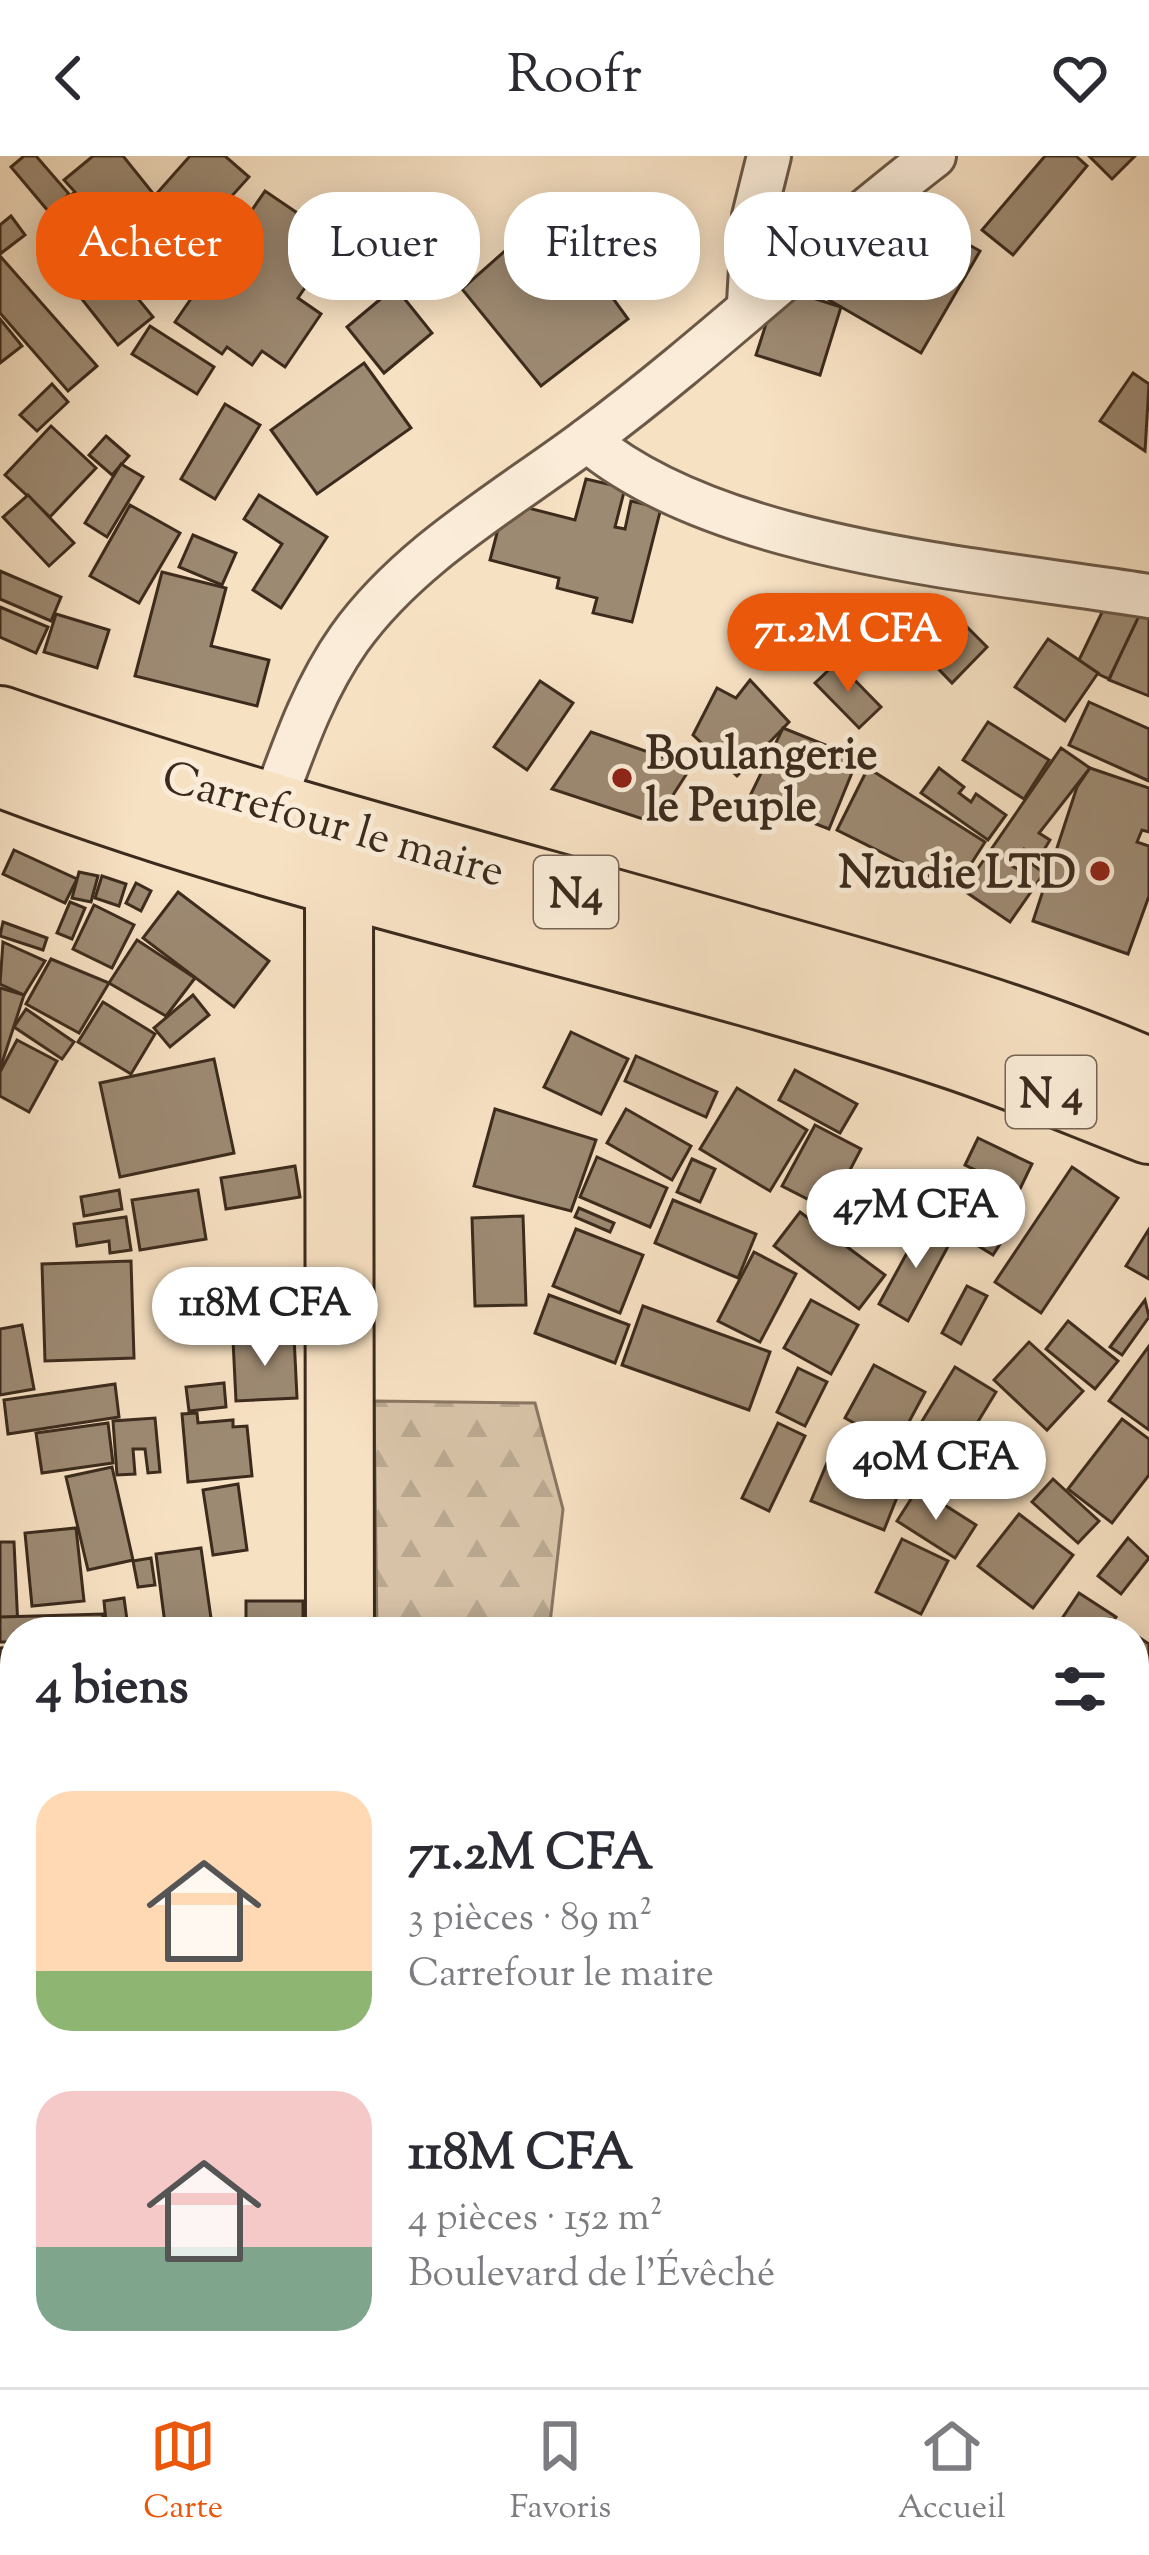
<!DOCTYPE html>
<html lang="fr">
<head>
<meta charset="utf-8">
<style>
	:root { --surface:#fff; --page:#f2f2f3; --text:#2b2b33; --muted:#7c7c81; --line:#e1e1e2; --accent:#ea580c }
	body { margin:0; font-family:"Sorts Mill Goudy",serif; background:var(--page); color:var(--text); height:100vh; display:flex; flex-direction:column; font-size:45px; white-space:nowrap }
	* { box-sizing:border-box; margin:0 }
	p { font-size:39px; color:var(--muted) }
	.icon { flex:none; width:66px; height:66px; fill:none; stroke:currentColor; stroke-width:2; stroke-linecap:round; stroke-linejoin:round }
	.map { position:relative; flex:1; overflow:hidden }
	.sheet { position:absolute; left:0px; top:1461px; width:1149px; height:771px; display:flex; flex-direction:column; background:var(--surface); border-radius:48px 48px 0 0; box-shadow:0 6px 30px #0003 }
	.sheet>* { flex:none }
	.guide { position:absolute; left:36px; top:36px; width:1077px; height:108px; display:flex; gap:24px }
	.price { position:absolute; translate:-50% -102px; padding:0 27px; border-radius:42px; background:#fff; color:#222; font-size:39px; line-height:78px; filter:drop-shadow(0 3px 6px #0008) }
	.price::after { content:''; position:absolute; left:50%; top:72px; width:36px; height:27px; margin-left:-18px; background:inherit; clip-path:polygon(0 0,100% 0,50% 100%) }
	.price.active { background:var(--accent); color:#fff }
	ul { padding:0; list-style:none }
	li { display:flex; align-items:center; gap:36px; height:300px; padding:0 36px }
	li span { display:grid; place-items:center; flex:none; width:336px; height:240px; border-radius:36px; color:#555 }
	li>.icon { margin-inline-start:auto }
	span .icon { width:144px; height:144px; fill:#fffc; stroke-width:1 }
	li b { font-size:51px }
	h2 { display:flex; justify-content:space-between; align-items:center; height:144px; padding:0 36px; font-size:51px }
	.tag { padding:0 42px; border-radius:48px; background:var(--surface); box-shadow:0 6px 30px #0003; font-size:42px; line-height:108px }
	.tag.active { background:var(--accent); color:#fff }
	header { display:flex; justify-content:space-between; align-items:center; height:156px; padding:0 36px; background:var(--surface); font-size:54px; font-weight:600 }
	.dock { display:flex; justify-content:space-around; align-items:center; height:168px; border-top:3px solid var(--line); background:var(--surface); font-size:33px; color:var(--muted) }
	.dock a { display:grid; justify-items:center; gap:6px }
	.dock .active { color:var(--accent) }
	.map>svg:first-child { display:block }
</style>
</head>
<body>
<header><svg class="icon" aria-label="back" viewBox="0 0 24 24"><path d="M15 5l-7 7 7 7"/></svg>Roofr<svg class="icon" aria-label="heart" viewBox="0 0 24 24"><path d="M12 20l-8-8c-3-5 5-10 8-4 3-6 11-1 8 4z"/></svg></header>
<div class="map">
<svg width="1149" height="2231" viewBox="0 0 1149 2231">
	<defs>
		<pattern id="forest-firs" width="22" height="20" patternUnits="userSpaceOnUse" patternTransform="scale(3)"><rect width="22" height="20" fill="#d7c2a7"/><path d="M5 1l3.5 6h-7zM16 11l3.5 6h-7z" fill="#b9a78f"/></pattern>
	</defs>
	<rect width="100%" height="100%" fill="#f7e1c3"/>
	<filter id="stains"><feTurbulence type="fractalNoise" baseFrequency=".00167" numOctaves="4"/><feColorMatrix values="0 0 0 0 .2 0 0 0 0 .09 0 0 0 0 .02 0 0 0 .5 -.17"/></filter>
	<radialGradient id="worn" r=".72"><stop offset=".6" stop-color="#630" stop-opacity="0"/><stop offset="1" stop-color="#630" stop-opacity=".3"/></radialGradient>
	<g fill="url(#forest-firs)" stroke="#8a7662" stroke-width="3">
		<path d="M 374,1245 L 535,1247 L 563,1353 L 549,1476 L 377,1476 Z"/>
		<path d="M 1134,1915 L 1149,1921 L 1149,2231 L 388,2231 L 388,2217 L 1134,2217 Z"/>
	</g>
	<g fill="#9d8a73" stroke="#3c2b1d" stroke-width="3">
		<path d="M 24,0 L 36,0 L 69,38 L 49,56 L 11,11 Z"/>
		<path d="M 93,0 L 123,0 L 156,41 L 94,92 L 59,49 L 75,36 L 64,24 Z"/>
		<path d="M 190,0 L 225,0 L 249,21 L 193,83 L 150,45 Z"/>
		<path d="M 1045,0 L 1076,0 L 1087,10 L 1013,99 L 982,74 Z"/>
		<path d="M 1089,0 L 1135,0 L 1112,23 Z"/>
		<path d="M 265,35 L 337,84 L 298,142 L 321,158 L 285,211 L 262,195 L 252,209 L 227,191 L 222,198 L 175,166 Z"/>
		<path d="M 887,43 L 980,95 L 921,197 L 829,144 Z"/>
		<path d="M 146,51 L 195,90 L 178,110 L 164,99 L 145,122 L 111,93 Z"/>
		<path d="M 11,60 L 25,79 L 0,98 L 0,69 Z"/>
		<path d="M 354,79 L 374,95 L 342,136 L 322,119 Z"/>
		<path d="M 515,86 L 527,101 L 543,91 L 576,133 L 596,119 L 628,163 L 541,230 L 462,133 Z"/>
		<path d="M 100,96 L 153,161 L 118,189 L 66,123 Z"/>
		<path d="M 0,100 L 97,210 L 68,235 L 0,157 Z"/>
		<path d="M 395,131 L 432,177 L 384,217 L 347,171 Z"/>
		<path d="M 778,131 L 841,151 L 820,219 L 756,199 Z"/>
		<path d="M 0,163 L 22,190 L 0,207 Z"/>
		<path d="M 150,170 L 214,211 L 197,238 L 132,198 Z"/>
		<path d="M 364,207 L 411,272 L 317,338 L 271,274 Z"/>
		<path d="M 1133,217 L 1149,228 L 1145,295 L 1100,265 Z"/>
		<path d="M 52,228 L 68,246 L 37,275 L 20,259 Z"/>
		<path d="M 225,248 L 260,269 L 215,343 L 181,323 Z"/>
		<path d="M 51,270 L 96,312 L 50,361 L 5,319 Z"/>
		<path d="M 106,280 L 129,300 L 112,319 L 89,299 Z"/>
		<path d="M 121,308 L 143,321 L 107,381 L 85,367 Z"/>
		<path d="M 586,323 L 625,332 L 615,371 L 625,373 L 631,345 L 661,352 L 632,466 L 593,457 L 597,442 L 557,432 L 559,422 L 490,404 L 505,346 L 575,364 Z"/>
		<path d="M 28,339 L 74,387 L 49,410 L 3,361 Z"/>
		<path d="M 259,339 L 327,381 L 281,452 L 253,434 L 282,388 L 244,363 Z"/>
		<path d="M 130,349 L 180,377 L 139,447 L 90,420 Z"/>
		<path d="M 193,379 L 236,397 L 222,429 L 179,411 Z"/>
		<path d="M 0,415 L 61,441 L 51,465 L 0,443 Z"/>
		<path d="M 162,416 L 226,432 L 211,490 L 269,504 L 257,550 L 135,520 Z"/>
		<path d="M 1144,440 L 1149,442 L 1149,540 L 1109,524 Z"/>
		<path d="M 1107,446 L 1139,460 L 1109,523 L 1077,508 Z"/>
		<path d="M 0,451 L 48,471 L 36,497 L 0,481 Z"/>
		<path d="M 56,458 L 109,474 L 97,512 L 44,496 Z"/>
		<path d="M 956,460 L 987,491 L 952,527 L 920,494 Z"/>
		<path d="M 1048,483 L 1098,517 L 1065,565 L 1015,531 Z"/>
		<path d="M 837,506 L 881,551 L 859,572 L 815,527 Z"/>
		<path d="M 750,524 L 789,566 L 737,620 L 693,579 L 717,532 L 736,542 Z"/>
		<path d="M 540,525 L 573,547 L 527,614 L 494,591 Z"/>
		<path d="M 1089,546 L 1149,573 L 1149,625 L 1069,589 Z"/>
		<path d="M 988,566 L 1049,604 L 1024,643 L 963,604 Z"/>
		<path d="M 783,572 L 858,602 L 829,673 L 749,642 Z"/>
		<path d="M 591,576 L 691,611 L 655,667 L 552,633 Z"/>
		<path d="M 1061,592 L 1090,612 L 1039,677 L 1050,684 L 1039,702 L 1024,693 L 1012,710 L 1021,715 L 1028,705 L 1044,717 L 1010,766 L 963,734 Z"/>
		<path d="M 868,612 L 985,686 L 955,733 L 837,674 Z"/>
		<path d="M 939,612 L 964,631 L 959,637 L 971,646 L 976,638 L 1006,659 L 988,684 L 921,637 Z"/>
		<path d="M 1090,612 L 1149,632 L 1149,676 L 1142,674 L 1137,686 L 1149,690 L 1149,740 L 1128,798 L 1033,765 L 1077,631 Z"/>
		<path d="M 14,694 L 77,723 L 65,747 L 3,718 Z"/>
		<path d="M 79,716 L 98,720 L 91,746 L 72,742 Z"/>
		<path d="M 102,720 L 126,728 L 119,750 L 95,742 Z"/>
		<path d="M 136,727 L 151,735 L 141,755 L 126,747 Z"/>
		<path d="M 178,736 L 269,805 L 234,851 L 143,782 Z"/>
		<path d="M 70,746 L 85,752 L 72,783 L 57,777 Z"/>
		<path d="M 94,749 L 134,769 L 112,812 L 73,793 Z"/>
		<path d="M 3,766 L 47,782 L 43,794 L 0,780 Z"/>
		<path d="M 137,784 L 195,822 L 166,860 L 109,827 Z"/>
		<path d="M 3,786 L 45,805 L 24,839 L 0,828 Z"/>
		<path d="M 51,803 L 109,827 L 79,877 L 26,848 Z"/>
		<path d="M 0,832 L 24,839 L 0,913 Z"/>
		<path d="M 193,839 L 209,859 L 170,891 L 154,872 Z"/>
		<path d="M 103,846 L 155,878 L 131,918 L 78,886 Z"/>
		<path d="M 26,853 L 74,886 L 62,903 L 14,871 Z"/>
		<path d="M 571,876 L 628,903 L 601,958 L 544,931 Z"/>
		<path d="M 17,884 L 57,905 L 29,956 L 0,940 L 0,916 Z"/>
		<path d="M 636,900 L 717,936 L 706,961 L 625,925 Z"/>
		<path d="M 214,903 L 234,997 L 120,1021 L 100,927 Z"/>
		<path d="M 795,914 L 857,948 L 840,977 L 779,944 Z"/>
		<path d="M 737,932 L 807,974 L 770,1035 L 700,993 Z"/>
		<path d="M 495,953 L 596,984 L 571,1055 L 474,1030 Z"/>
		<path d="M 626,953 L 691,990 L 672,1024 L 607,987 Z"/>
		<path d="M 815,969 L 861,993 L 829,1054 L 782,1030 Z"/>
		<path d="M 978,982 L 1032,1008 L 1019,1035 L 965,1009 Z"/>
		<path d="M 597,1001 L 667,1032 L 650,1071 L 580,1041 Z"/>
		<path d="M 692,1003 L 715,1013 L 700,1046 L 677,1036 Z"/>
		<path d="M 295,1010 L 300,1041 L 226,1053 L 221,1022 Z"/>
		<path d="M 1072,1011 L 1118,1042 L 1041,1157 L 995,1126 Z"/>
		<path d="M 963,1021 L 1020,1057 L 993,1099 L 936,1064 Z"/>
		<path d="M 119,1034 L 122,1053 L 84,1060 L 81,1041 Z"/>
		<path d="M 198,1034 L 206,1083 L 140,1094 L 132,1044 Z"/>
		<path d="M 673,1044 L 756,1078 L 738,1122 L 655,1087 Z"/>
		<path d="M 579,1052 L 614,1067 L 610,1076 L 575,1061 Z"/>
		<path d="M 800,1056 L 885,1119 L 859,1153 L 774,1090 Z"/>
		<path d="M 523,1060 L 526,1149 L 475,1150 L 472,1062 Z"/>
		<path d="M 126,1061 L 131,1094 L 110,1097 L 109,1085 L 77,1090 L 74,1068 Z"/>
		<path d="M 925,1064 L 953,1081 L 908,1165 L 879,1148 Z"/>
		<path d="M 576,1073 L 643,1099 L 620,1157 L 553,1130 Z"/>
		<path d="M 1149,1073 L 1149,1123 L 1126,1110 Z"/>
		<path d="M 754,1096 L 796,1118 L 760,1186 L 718,1165 Z"/>
		<path d="M 131,1105 L 134,1202 L 45,1205 L 42,1108 Z"/>
		<path d="M 967,1130 L 987,1140 L 961,1188 L 942,1177 Z"/>
		<path d="M 549,1139 L 629,1169 L 615,1207 L 535,1177 Z"/>
		<path d="M 811,1144 L 858,1169 L 831,1218 L 784,1192 Z"/>
		<path d="M 1145,1144 L 1149,1161 L 1122,1199 L 1110,1191 Z"/>
		<path d="M 643,1150 L 770,1196 L 749,1254 L 622,1209 Z"/>
		<path d="M 1068,1165 L 1118,1205 L 1095,1233 L 1046,1193 Z"/>
		<path d="M 22,1169 L 34,1233 L 0,1239 L 0,1173 Z"/>
		<path d="M 294,1180 L 297,1242 L 236,1245 L 233,1184 Z"/>
		<path d="M 1029,1186 L 1083,1235 L 1047,1274 L 994,1224 Z"/>
		<path d="M 1149,1190 L 1149,1274 L 1109,1245 Z"/>
		<path d="M 874,1209 L 925,1236 L 896,1290 L 845,1262 Z"/>
		<path d="M 955,1211 L 996,1236 L 954,1305 L 913,1280 Z"/>
		<path d="M 798,1212 L 827,1226 L 805,1270 L 777,1256 Z"/>
		<path d="M 224,1227 L 226,1251 L 189,1255 L 186,1231 Z"/>
		<path d="M 115,1228 L 119,1261 L 8,1278 L 4,1244 Z"/>
		<path d="M 197,1257 L 198,1267 L 233,1264 L 233,1271 L 247,1270 L 252,1320 L 188,1326 L 182,1258 Z"/>
		<path d="M 155,1262 L 160,1316 L 148,1317 L 145,1293 L 133,1293 L 135,1318 L 117,1319 L 113,1265 Z"/>
		<path d="M 1122,1263 L 1149,1283 L 1149,1319 L 1112,1367 L 1068,1333 Z"/>
		<path d="M 108,1267 L 113,1307 L 42,1317 L 36,1277 Z"/>
		<path d="M 778,1267 L 805,1280 L 769,1355 L 742,1342 Z"/>
		<path d="M 835,1288 L 907,1316 L 884,1374 L 811,1345 Z"/>
		<path d="M 112,1311 L 133,1404 L 88,1414 L 66,1321 Z"/>
		<path d="M 1053,1323 L 1099,1365 L 1078,1387 L 1032,1346 Z"/>
		<path d="M 238,1328 L 247,1394 L 213,1399 L 203,1334 Z"/>
		<path d="M 918,1332 L 976,1369 L 955,1402 L 897,1365 Z"/>
		<path d="M 1019,1358 L 1073,1399 L 1033,1452 L 978,1410 Z"/>
		<path d="M 76,1372 L 84,1445 L 32,1450 L 25,1377 Z"/>
		<path d="M 1128,1382 L 1149,1402 L 1121,1438 L 1098,1420 Z"/>
		<path d="M 902,1383 L 948,1405 L 921,1458 L 876,1436 Z"/>
		<path d="M 0,1386 L 14,1386 L 18,1472 L 0,1473 Z"/>
		<path d="M 201,1392 L 213,1476 L 166,1476 L 156,1398 Z"/>
		<path d="M 151,1402 L 155,1429 L 138,1431 L 133,1405 Z"/>
		<path d="M 1079,1437 L 1116,1461 L 1107,1476 L 1053,1476 Z"/>
		<path d="M 124,1442 L 127,1464 L 106,1466 L 104,1445 Z"/>
		<rect x="246" y="1445" width="57" height="31"/>
		<path d="M 103,1458 L 103,1476 L 15,1476 L 15,1486 L 0,1486 L 0,1461 Z"/>
		<path d="M 1134,1478 L 1149,1488 L 1149,1544 L 1134,1534 Z"/>
		<path d="M 15,1491 L 15,1540 L 0,1541 L 0,1492 Z"/>
		<path d="M 14,1546 L 15,1603 L 0,1606 L 0,1548 Z"/>
		<path d="M 15,1762 L 15,1820 L 12,1820 L 5,1763 Z"/>
		<path d="M 0,1763 L 8,1826 L 15,1825 L 15,2110 L 0,2112 Z"/>
	</g>
	<g fill="none" stroke-linecap="round" stroke-linejoin="round">
		<defs>
			<g id="minor">
				<path d="M 749,147 L 754,60 L 769,0"/>
				<path d="M 587,284 C 718,395 982,413 1149,440"/>
				<path d="M 263,675 C 288,610 308,541 349,483 C 409,399 505,345 587,284 C 707,195 815,91 934,0"/>
				<path d="M 0,1737 L 15,1737"/>
			</g>
			<g id="primary">
				<path d="M 340,1476 L 339,730 L 345,673"/>
				<path d="M 354,2217 L 354,2231"/>
			</g>
			<g id="trunk">
				<path d="M 0,564 C 246,650 500,714 751,786 C 885,824 1022,860 1149,916"/>
				<path d="M 0,617 C 310,736 639,794 953,899 C 1019,921 1084,949 1149,974"/>
			</g>
		</defs>
		<use href="#minor" stroke="#6b5846" stroke-width="48"/>
		<use href="#primary" stroke="#3c2b1d" stroke-width="72"/>
		<use href="#trunk" stroke="#3c2b1d" stroke-width="72"/>
		<use href="#minor" stroke="#faecd8" stroke-width="42"/>
		<use href="#primary" stroke="#f7e1c3" stroke-width="66"/>
		<use href="#trunk" stroke="#f7e1c3" stroke-width="66"/>
	</g>
	<g fill="#8f2418" stroke="#faecd8" stroke-width="4.5">
		<circle cx="622" cy="622" r="12"/>
		<circle cx="1100" cy="715" r="12"/>
	</g>
	<g text-anchor="middle" stroke-width="10" stroke-linejoin="round" paint-order="stroke">
		<g fill="#faecd8" stroke="#756555" stroke-width="3">
			<rect x="534" y="700" width="84" height="72" rx="9"/>
			<rect x="1006" y="900" width="90" height="72" rx="9"/>
		</g>
		<g font-size="42" font-weight="bold" fill="#3c2b1d">
			<text x="576" y="751">N4</text>
			<text x="1051" y="951">N 4</text>
		</g>
		<g font-size="45" font-weight="bold" fill="#3c2b1d" stroke="#faecd8" text-anchor="start">
			<text x="646" y="612">Boulangerie<tspan x="646" dy="52">le Peuple</tspan></text>
			<text x="1076" y="731" text-anchor="end">Nzudie LTD</text>
		</g>
		<g font-size="45" fill="#3c2b1d" stroke="#faecd8">
			<text transform="translate(334 666) rotate(16)" y="16">Carrefour le maire</text>
		</g>
	</g>
	<rect width="100%" height="100%" filter="url(#stains)"/>
	<rect width="100%" height="100%" fill="url(#worn)"/>
</svg>
<b class="price active" style="left:848px;top:539px">71.2M CFA</b>
<b class="price" style="left:916px;top:1115px">47M CFA</b>
<b class="price" style="left:265px;top:1213px">118M CFA</b>
<b class="price" style="left:936px;top:1367px">40M CFA</b>
<div class="guide">
<a class="tag active">Acheter</a>
<a class="tag">Louer</a>
<a class="tag">Filtres</a>
<a class="tag">Nouveau</a>
</div>
<section class="sheet">
<h2>4 biens<svg class="icon" aria-label="filters" viewBox="0 0 24 24"><path d="M4 7h16M4 17h16"/><circle cx="9" cy="7" r="2"/><circle cx="15" cy="17" r="2"/></svg></h2>
<ul>
<li><span style="background:linear-gradient(#ffd9b3 75%,#8fb573 0)"><svg class="icon" aria-label="home" viewBox="0 0 24 24"><path d="M3 11l9-7 9 7M6 9v11h12V9"/></svg></span><div><b>71.2M CFA</b><p>3 pièces · 89 m²</p><p>Carrefour le maire</p></div></li>
<li><span style="background:linear-gradient(#f6c9c9 65%,#7fa58c 0)"><svg class="icon" aria-label="home" viewBox="0 0 24 24"><path d="M3 11l9-7 9 7M6 9v11h12V9"/></svg></span><div><b>118M CFA</b><p>4 pièces · 152 m²</p><p>Boulevard de l'Évêché</p></div></li>
</ul>
</section>
</div>
<nav class="dock">
<a class="active"><svg class="icon" aria-label="map" viewBox="0 0 24 24"><path d="M3 6l6-2 6 2 6-2v14l-6 2-6-2-6 2zM9 4v14M15 6v14"/></svg>Carte</a>
<a><svg class="icon" aria-label="saved" viewBox="0 0 24 24"><path d="M7 4h10v16l-5-4-5 4z"/></svg>Favoris</a>
<a><svg class="icon" aria-label="home" viewBox="0 0 24 24"><path d="M3 11l9-7 9 7M6 9v11h12V9"/></svg>Accueil</a>
</nav>
</body>
</html>
